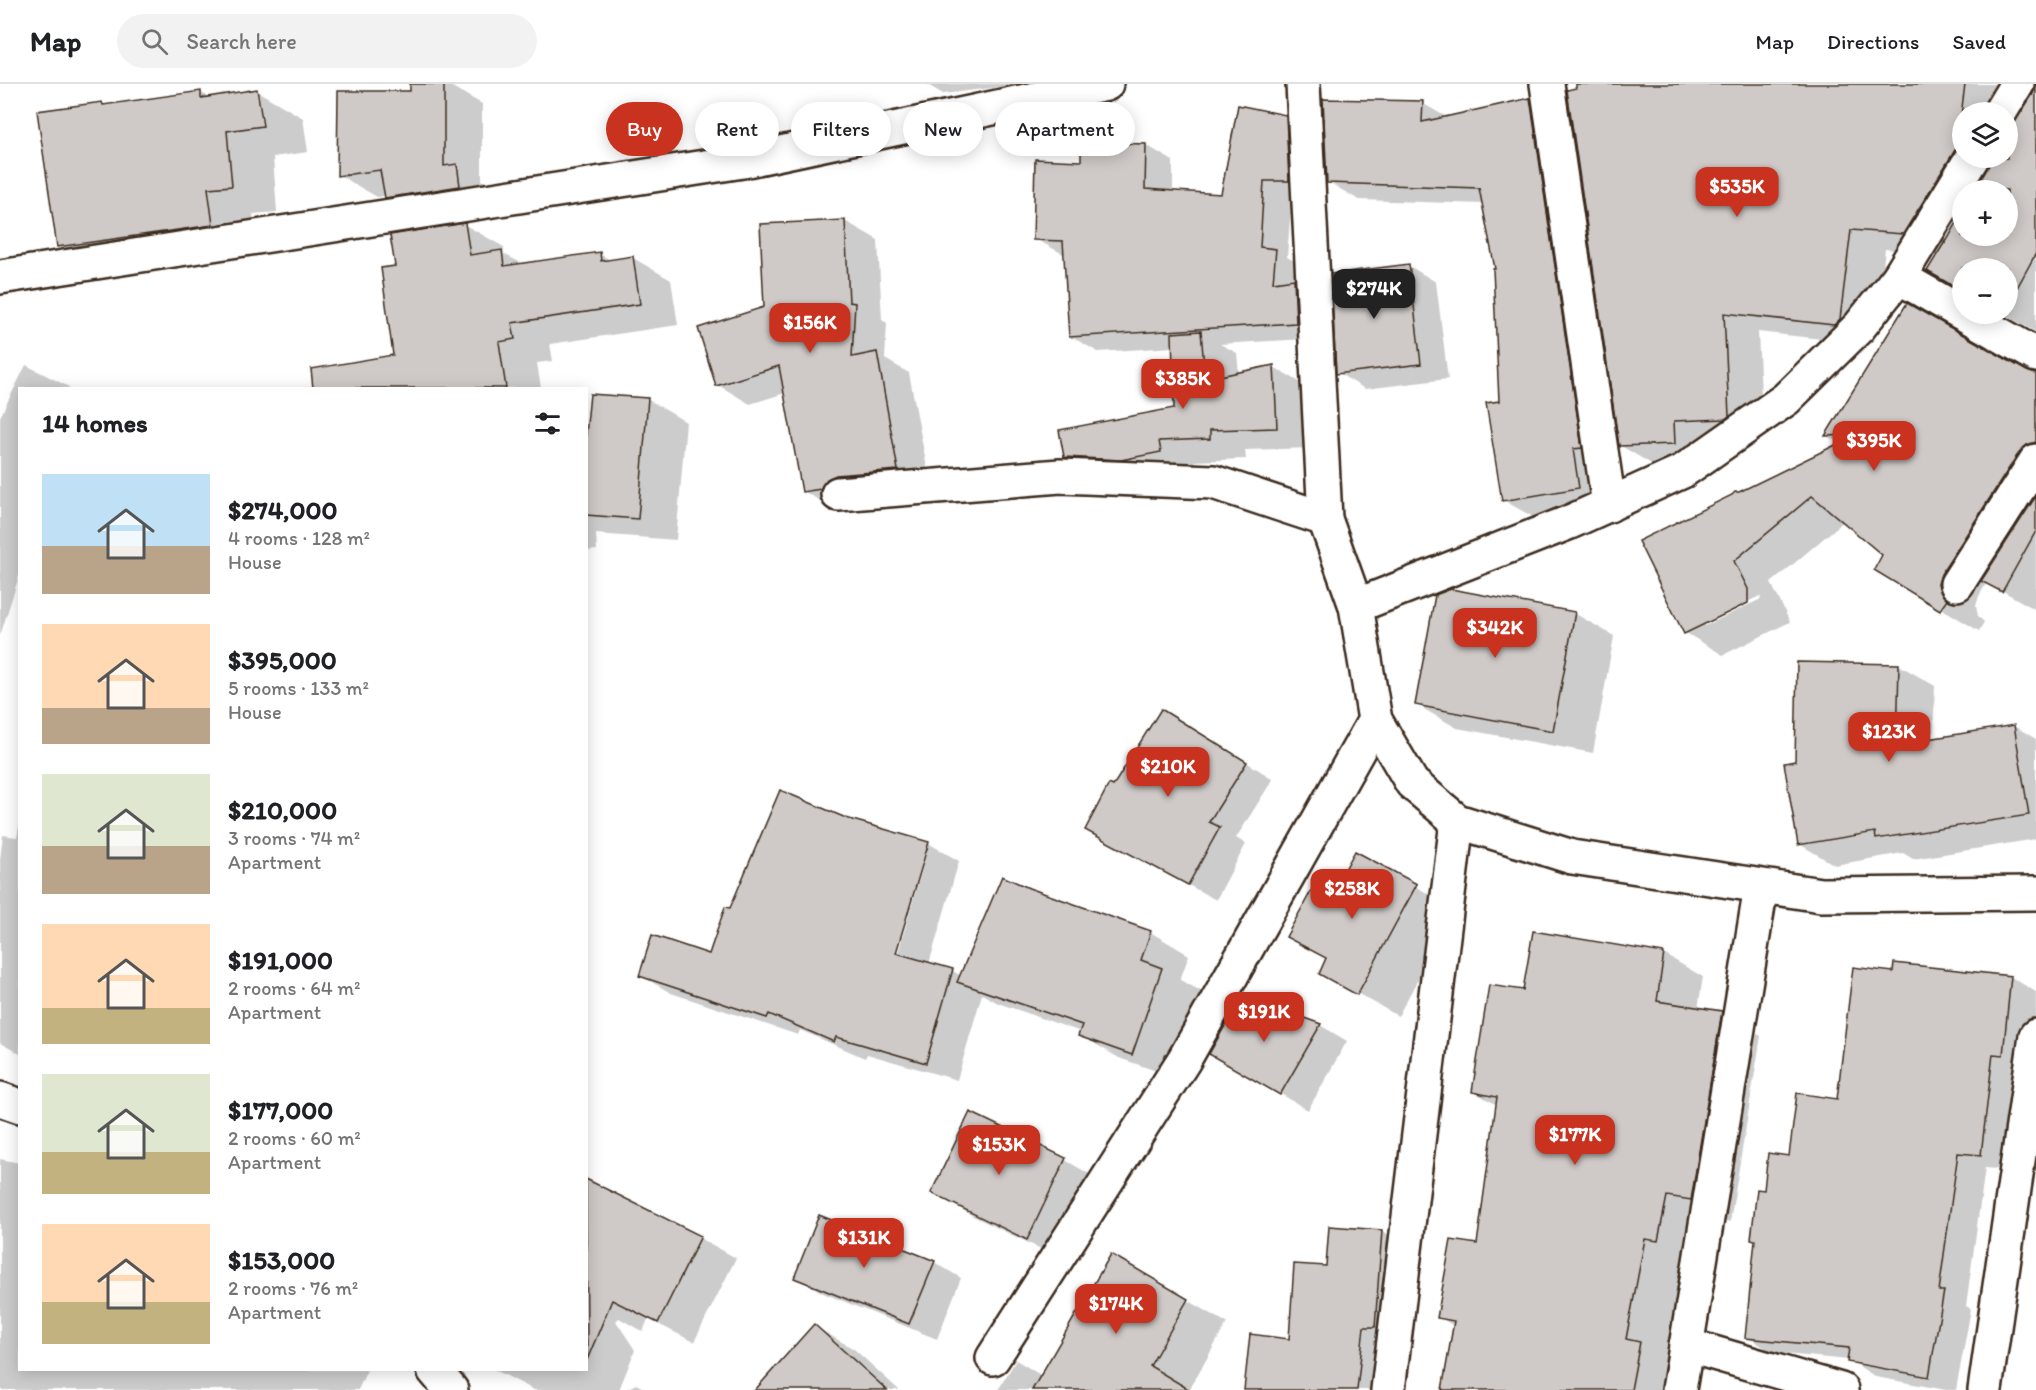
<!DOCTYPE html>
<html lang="en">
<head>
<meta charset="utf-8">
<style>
	:root { --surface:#fff; --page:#f2f2f2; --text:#202124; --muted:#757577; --line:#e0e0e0; --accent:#c8321e }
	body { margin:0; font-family:Itim,sans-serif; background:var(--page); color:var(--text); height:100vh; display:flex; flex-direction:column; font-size:22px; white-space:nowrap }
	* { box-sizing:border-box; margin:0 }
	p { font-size:20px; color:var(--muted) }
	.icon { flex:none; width:33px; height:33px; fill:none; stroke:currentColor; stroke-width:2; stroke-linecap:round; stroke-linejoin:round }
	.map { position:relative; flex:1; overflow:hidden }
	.details { position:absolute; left:18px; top:303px; width:570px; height:984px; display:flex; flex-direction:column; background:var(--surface); border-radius:0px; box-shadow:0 3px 15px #0003 }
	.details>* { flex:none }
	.hud { position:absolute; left:606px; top:18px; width:570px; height:54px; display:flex; gap:12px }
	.fabs { position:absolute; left:1952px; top:18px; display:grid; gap:12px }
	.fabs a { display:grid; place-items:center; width:66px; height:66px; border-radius:50%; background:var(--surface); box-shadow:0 3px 15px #0003; font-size:30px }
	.price { position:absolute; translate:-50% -51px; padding:0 14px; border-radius:12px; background:var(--accent); color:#fff; font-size:20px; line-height:39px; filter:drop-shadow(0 2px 3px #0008) }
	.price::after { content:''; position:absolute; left:50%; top:36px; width:18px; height:14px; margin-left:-9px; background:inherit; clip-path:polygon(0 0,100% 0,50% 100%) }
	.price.selected { background:#222; color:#fff }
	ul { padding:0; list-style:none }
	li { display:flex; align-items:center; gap:18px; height:150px; padding:0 24px }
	li span { display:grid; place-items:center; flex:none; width:168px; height:120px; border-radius:0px; color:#555 }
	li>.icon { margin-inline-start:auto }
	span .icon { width:72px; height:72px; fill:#fffc; stroke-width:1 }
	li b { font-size:26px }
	h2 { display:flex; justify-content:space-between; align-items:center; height:72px; padding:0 24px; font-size:26px }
	.tag { padding:0 21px; border-radius:27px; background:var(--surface); box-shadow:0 3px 15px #0003; font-size:21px; line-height:54px }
	.tag.selected { background:var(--accent); color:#fff }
	header { display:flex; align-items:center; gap:36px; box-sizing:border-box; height:84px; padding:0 30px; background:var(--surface); border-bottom:2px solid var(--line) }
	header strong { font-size:28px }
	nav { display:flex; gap:33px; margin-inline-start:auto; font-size:21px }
	.search { width:420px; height:54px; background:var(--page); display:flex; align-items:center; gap:15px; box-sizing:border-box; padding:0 21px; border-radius:33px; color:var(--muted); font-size:22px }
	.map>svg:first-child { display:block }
</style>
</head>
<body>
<header>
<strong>Map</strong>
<div class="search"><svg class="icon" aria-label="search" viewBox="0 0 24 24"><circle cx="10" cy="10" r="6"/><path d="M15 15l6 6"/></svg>Search here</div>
<nav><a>Map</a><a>Directions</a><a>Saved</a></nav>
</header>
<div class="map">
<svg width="2036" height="1306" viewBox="0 0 2036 1306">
	<rect width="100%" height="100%" fill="#fff"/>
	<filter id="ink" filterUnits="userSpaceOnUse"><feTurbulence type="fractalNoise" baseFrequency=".0167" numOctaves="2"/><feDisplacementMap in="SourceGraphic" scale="12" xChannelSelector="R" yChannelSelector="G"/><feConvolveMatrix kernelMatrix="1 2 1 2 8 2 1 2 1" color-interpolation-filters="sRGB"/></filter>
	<g filter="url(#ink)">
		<g fill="#0003" fill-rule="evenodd">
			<path d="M 412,0 L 447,0 L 482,20 L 482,96 L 495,103 L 424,135 L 386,112 L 377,113 L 339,91 L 412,8 Z"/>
			<path d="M 926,0 L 1024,0 L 943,10 Z"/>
			<path d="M 1577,0 L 2001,0 L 1998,28 L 1962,28 L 1962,74 L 1993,74 L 1992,79 L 1995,74 L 2007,74 L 2007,52 L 2034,10 L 2036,2 L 2036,248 L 2003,230 L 2007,230 L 2007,184 L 1962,184 L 1962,206 L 1939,170 L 1885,165 L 1875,255 L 1869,260 L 1758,248 L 1763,352 L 1760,354 L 1708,357 L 1709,379 L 1655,382 L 1621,362 ZM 1962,106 L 2007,106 L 2007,152 L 1962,152 Z"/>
			<path d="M 257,7 L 303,34 L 308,68 L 273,73 L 277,128 L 253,130 L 258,167 L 104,188 L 58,162 L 102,19 L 107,22 L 200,8 L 210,14 Z"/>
			<path d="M 1530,16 L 1561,34 L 1610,422 L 1535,434 L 1503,416 L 1497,186 L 1484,120 L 1359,116 L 1328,98 L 1422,19 L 1448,34 Z"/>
			<path d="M 1285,32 L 1313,48 L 1316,112 L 1292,111 L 1287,173 L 1303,182 L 1323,254 L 1220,260 L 1237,269 L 1239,290 L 1274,283 L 1310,304 L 1312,364 L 1245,366 L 1246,375 L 1194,377 L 1196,388 L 1102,393 L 1066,372 L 1176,326 L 1174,263 L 1098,268 L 1070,252 L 1065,171 L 1035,155 L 1082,79 L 1082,60 L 1146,61 L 1173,77 L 1173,108 L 1222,112 Z"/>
			<path d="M 845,137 L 878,156 L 882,236 L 887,239 L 885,275 L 909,289 L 931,405 L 836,426 L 803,407 L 785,309 L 750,320 L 718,301 L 765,224 Z"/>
			<path d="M 465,141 L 504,163 L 504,170 L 523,180 L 600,170 L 612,177 L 633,174 L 671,196 L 678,241 L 550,260 L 553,277 L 537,279 L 541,304 L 333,304 L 330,283 L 395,272 L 397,183 Z"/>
			<path d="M 1409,182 L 1436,198 L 1448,295 L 1365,305 L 1338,289 Z"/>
			<path d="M 26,281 L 71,304 L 20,304 L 20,489 L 0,552 L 0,333 Z"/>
			<path d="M 2036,294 L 2036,526 L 1987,498 L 1979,512 L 1976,522 L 1978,532 L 1984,538 L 1979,547 L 1876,485 L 1884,471 L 1844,437 L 1771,499 L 1790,538 L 1723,571 L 1686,549 L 1640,457 L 1841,360 L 1827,352 ZM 1760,512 L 1761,515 L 1705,542 L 1705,538 Z"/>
			<path d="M 647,315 L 686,338 L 676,456 L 596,450 L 597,466 L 586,467 L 586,352 Z"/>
			<path d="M 1574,529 L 1614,552 L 1593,669 L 1457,644 L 1417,621 Z"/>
			<path d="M 1899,581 L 1935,602 L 1933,656 L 2014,642 L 2036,655 L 2036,755 L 1913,775 L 1903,769 L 1835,781 L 1799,760 L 1796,678 Z"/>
			<path d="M 1189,642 L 1273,695 L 1236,754 L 1246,760 L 1216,816 L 1087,746 L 1113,704 Z"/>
			<path d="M 845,735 L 928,759 L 959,777 L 929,880 L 953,887 L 961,892 L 1029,806 L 1150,848 L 1189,871 L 1180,896 L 1201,907 L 1171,992 L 1119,974 L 1080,951 L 1081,948 L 998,919 L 982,910 L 957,996 L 867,970 L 865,974 L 800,946 L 798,951 L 671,909 L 641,892 L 710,872 L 731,826 ZM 925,765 L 928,765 L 896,876 L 893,876 Z"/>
			<path d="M 20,738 L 20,970 L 0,959 L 0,775 L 3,751 L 17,753 Z"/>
			<path d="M 1355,769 L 1456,825 L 1398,932 L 1321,889 L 1327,875 L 1288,853 L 1334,809 Z"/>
			<path d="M 1664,870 L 1703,893 L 1698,925 L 1721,929 L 1761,952 L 1730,1138 L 1706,1134 L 1685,1177 L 1666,1274 L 1679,1282 L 1675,1306 L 1444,1306 L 1454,1242 L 1439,1233 L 1478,1162 L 1497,1021 L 1474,1008 L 1524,908 Z"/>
			<path d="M 1896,881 L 2011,893 L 2036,908 L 2036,929 L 2030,985 L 2009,1086 L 1985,1084 L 1966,1222 L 1971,1225 L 1956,1306 L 1946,1306 L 1876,1293 L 1849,1276 L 1774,1269 L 1747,1253 L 1765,1108 L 1790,1074 L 1838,1016 L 1895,890 Z"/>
			<path d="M 1320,941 L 1347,957 L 1308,1026 L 1211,969 Z"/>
			<path d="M 970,1030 L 1065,1076 L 1105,1099 L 1068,1178 L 973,1132 L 933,1109 Z"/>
			<path d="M 0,1075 L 20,1079 L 20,1286 L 367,1286 L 358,1306 L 0,1306 Z"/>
			<path d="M 586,1096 L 700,1154 L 736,1174 L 694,1258 L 648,1235 L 643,1248 L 619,1234 L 616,1237 L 635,1266 L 619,1306 L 534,1306 L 495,1286 L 586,1286 Z"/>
			<path d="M 1382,1147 L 1413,1165 L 1390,1306 L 1245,1306 L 1290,1257 L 1328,1184 Z"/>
			<path d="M 1112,1172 L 1227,1239 L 1189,1306 L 998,1306 L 1016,1276 L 1042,1292 Z"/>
			<path d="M 934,1178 L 961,1194 L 937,1255 L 823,1209 L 796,1193 Z"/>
			<path d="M 814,1242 L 854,1265 L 899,1306 L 757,1306 Z"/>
			<path d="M 636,1300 L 647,1306 L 625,1306 Z"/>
		</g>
		<g fill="#cfcac7" stroke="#3b2a1e" stroke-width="1.5">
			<path d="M 410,0 L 444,0 L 444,82 L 457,80 L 460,102 L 385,114 L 380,86 L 337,92 L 338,7 L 410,7 Z"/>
			<path d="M 1576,0 L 1965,0 L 1957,63 L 1903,150 L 1851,146 L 1840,235 L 1834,241 L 1724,229 L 1729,332 L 1725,335 L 1674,337 L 1675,360 L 1619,362 L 1567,6 L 1576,4 Z"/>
			<path d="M 2036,0 L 2036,169 L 2007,222 L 2007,184 L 1962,184 L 1962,207 L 1927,187 L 1946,156 L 1945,160 L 1962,130 L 1962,152 L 2007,152 L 2007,106 L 1975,106 L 1993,74 L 2007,74 L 2007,49 L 2033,10 Z"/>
			<path d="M 257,5 L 263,42 L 227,47 L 232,102 L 208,104 L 213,141 L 57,163 L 37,27 L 102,18 L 103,21 L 201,7 L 201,14 Z"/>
			<path d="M 1530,14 L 1582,364 L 1573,365 L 1579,404 L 1502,417 L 1486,319 L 1499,317 L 1493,185 L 1495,185 L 1479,104 L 1327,99 L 1323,15 L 1423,17 L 1422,38 Z"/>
			<path d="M 1238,21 L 1286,31 L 1289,97 L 1264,97 L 1260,163 L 1276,165 L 1273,198 L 1294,195 L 1296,239 L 1069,253 L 1063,157 L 1033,156 L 1035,75 L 1081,77 L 1081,58 L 1146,60 L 1145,105 L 1221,110 Z"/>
			<path d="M 845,136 L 849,218 L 855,219 L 852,273 L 877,268 L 898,386 L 836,391 L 827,395 L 821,405 L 802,408 L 779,282 L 716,302 L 698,244 L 764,223 L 760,140 Z"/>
			<path d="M 465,139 L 470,171 L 502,166 L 504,182 L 600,168 L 601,177 L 633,172 L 640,220 L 512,239 L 515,255 L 499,258 L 506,304 L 313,304 L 311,285 L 393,271 L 381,184 L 395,182 L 390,151 Z"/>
			<path d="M 1409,180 L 1421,280 L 1336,290 L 1331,190 Z"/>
			<path d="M 1907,219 L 2027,287 L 2036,290 L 2036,358 L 2027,361 L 2020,367 L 1941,490 L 1938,500 L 1941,509 L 1947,516 L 1940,526 L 1874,486 L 1882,471 L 1812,412 L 1734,477 L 1748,505 L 1748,519 L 1684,550 L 1638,457 L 1732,411 L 1735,408 L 1739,408 L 1856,351 L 1825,352 Z"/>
			<path d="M 1201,247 L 1205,295 L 1274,281 L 1277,344 L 1210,346 L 1210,355 L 1159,357 L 1161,368 L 1121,376 L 1064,373 L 1059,346 L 1174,324 L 1172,249 Z"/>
			<path d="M 590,310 L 648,314 L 638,435 L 586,431 L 586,350 Z"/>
			<path d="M 2036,412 L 2036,447 L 2002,508 L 1981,497 Z"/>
			<path d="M 1451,505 L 1575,528 L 1553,647 L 1415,621 L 1435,511 Z"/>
			<path d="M 1797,578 L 1899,580 L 1897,660 L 2014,641 L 2029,731 L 1876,755 L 1875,748 L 1798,761 L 1784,679 L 1795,677 Z"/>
			<path d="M 1161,625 L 1247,678 L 1209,738 L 1220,743 L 1188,801 L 1085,746 L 1109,700 L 1113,702 Z"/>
			<path d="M 780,706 L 846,734 L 929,758 L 896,869 L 953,885 L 926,979 L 836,953 L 834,958 L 769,930 L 767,934 L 639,892 L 652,851 L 709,870 L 725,823 L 730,824 Z"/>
			<path d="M 1355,767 L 1417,800 L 1357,911 L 1319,890 L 1326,874 L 1286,853 L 1316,798 L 1333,807 Z"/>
			<path d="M 1002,792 L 1029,804 L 1151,847 L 1141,876 L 1162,884 L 1132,971 L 1078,952 L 1082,941 L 957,898 Z"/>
			<path d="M 1533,847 L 1664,869 L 1657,917 L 1722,927 L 1691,1116 L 1667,1112 L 1658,1157 L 1645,1155 L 1626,1255 L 1640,1258 L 1631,1306 L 1442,1306 L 1454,1237 L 1437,1234 L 1451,1156 L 1477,1160 L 1497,1013 L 1472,1008 L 1489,901 L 1523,906 Z"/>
			<path d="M 1894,879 L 2011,892 L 2003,971 L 1993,970 L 1981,1071 L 1958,1069 L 1939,1207 L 1944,1207 L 1929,1293 L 1847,1278 L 1849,1264 L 1745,1254 L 1755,1156 L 1751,1155 L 1757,1105 L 1764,1106 L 1768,1069 L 1789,1072 L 1797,1009 L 1837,1015 L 1853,883 L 1893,888 Z"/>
			<path d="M 1242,912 L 1321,940 L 1280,1011 L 1209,970 Z"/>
			<path d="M 970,1028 L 1066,1074 L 1027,1156 L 931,1109 Z"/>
			<path d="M 586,1095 L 701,1152 L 658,1239 L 612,1216 L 587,1276 Z"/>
			<path d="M 819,1131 L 935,1177 L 909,1240 L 794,1194 Z"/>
			<path d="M 1329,1142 L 1382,1146 L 1375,1243 L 1364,1243 L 1357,1306 L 1244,1306 L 1250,1250 L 1289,1255 L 1294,1180 L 1326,1182 Z"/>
			<path d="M 1111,1170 L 1188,1215 L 1150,1282 L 1190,1306 L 1032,1306 Z"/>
			<path d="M 814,1240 L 887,1306 L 755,1306 Z"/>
		</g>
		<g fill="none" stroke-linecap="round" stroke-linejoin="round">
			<defs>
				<g id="street">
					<path d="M 1303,0 L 1325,435 L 1356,522 L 1375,636 L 1412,699 L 1457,737 L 1572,773 L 1821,811 L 2036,809"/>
					<path d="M 1547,0 L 1609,421"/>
					<path d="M 2000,28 L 2017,0"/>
					<path d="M 0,193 L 743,77 L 1106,0"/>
					<path d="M 1899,193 L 1962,229"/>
					<path d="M 1964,230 L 2036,271"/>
					<path d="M 838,410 L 1060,392 L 1213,398 L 1325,435"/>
					<path d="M 1957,500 L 2036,377"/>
					<path d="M 1356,522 L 1570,438 L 1683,387 L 1786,315 L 1859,243 L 1899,193 L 1972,74"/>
					<path d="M 1686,1261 L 1841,1306"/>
					<path d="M 993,1274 L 1184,976 L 1375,636"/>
					<path d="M 1388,1306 L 1457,737"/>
					<path d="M 1679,1306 L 1761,803"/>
					<path d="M 1985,1306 L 2036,952"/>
				</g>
				<g id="primary">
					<path d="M 0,1015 L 20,1022"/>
					<path d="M 434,1286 L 451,1306"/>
				</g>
			</defs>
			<use href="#street" stroke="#3b2a1e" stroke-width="38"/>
			<use href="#primary" stroke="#3b2a1e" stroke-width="38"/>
			<use href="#street" stroke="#fff" stroke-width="33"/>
			<use href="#primary" stroke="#fff" stroke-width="33"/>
		</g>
	</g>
</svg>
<div class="fabs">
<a><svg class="icon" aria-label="layers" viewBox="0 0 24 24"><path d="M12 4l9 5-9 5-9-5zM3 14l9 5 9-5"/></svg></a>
<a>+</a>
<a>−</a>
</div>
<b class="price" style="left:1737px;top:134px">$535K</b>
<b class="price selected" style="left:1374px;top:236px">$274K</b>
<b class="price" style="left:810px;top:270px">$156K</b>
<b class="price" style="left:1183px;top:326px">$385K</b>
<b class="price" style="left:1874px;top:388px">$395K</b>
<b class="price" style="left:1495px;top:575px">$342K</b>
<b class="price" style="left:1889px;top:679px">$123K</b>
<b class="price" style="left:1168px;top:714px">$210K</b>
<b class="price" style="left:1352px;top:836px">$258K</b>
<b class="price" style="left:1264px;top:959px">$191K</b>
<b class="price" style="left:1575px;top:1082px">$177K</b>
<b class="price" style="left:999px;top:1092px">$153K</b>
<b class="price" style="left:864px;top:1185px">$131K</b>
<b class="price" style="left:1116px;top:1251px">$174K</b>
<div class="hud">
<a class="tag selected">Buy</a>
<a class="tag">Rent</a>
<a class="tag">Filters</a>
<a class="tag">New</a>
<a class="tag">Apartment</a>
</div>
<section class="details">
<h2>14 homes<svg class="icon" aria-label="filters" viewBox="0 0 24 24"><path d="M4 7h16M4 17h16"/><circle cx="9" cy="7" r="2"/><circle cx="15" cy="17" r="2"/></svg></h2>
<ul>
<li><span style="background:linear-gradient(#bfe0f5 60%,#b9a48a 0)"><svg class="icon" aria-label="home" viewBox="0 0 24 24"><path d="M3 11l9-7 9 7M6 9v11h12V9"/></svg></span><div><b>$274,000</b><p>4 rooms · 128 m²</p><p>House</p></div></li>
<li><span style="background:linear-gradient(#ffd9b3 70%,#b9a48a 0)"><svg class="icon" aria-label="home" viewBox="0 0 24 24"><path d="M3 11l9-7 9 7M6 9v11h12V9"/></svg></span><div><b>$395,000</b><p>5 rooms · 133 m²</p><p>House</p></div></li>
<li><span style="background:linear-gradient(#dfe7d0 60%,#b9a48a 0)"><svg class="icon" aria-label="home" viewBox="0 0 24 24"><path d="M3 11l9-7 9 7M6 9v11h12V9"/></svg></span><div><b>$210,000</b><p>3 rooms · 74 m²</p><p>Apartment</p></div></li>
<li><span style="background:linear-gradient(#ffd9b3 70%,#c2b280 0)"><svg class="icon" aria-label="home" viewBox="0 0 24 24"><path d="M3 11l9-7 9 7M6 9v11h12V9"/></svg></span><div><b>$191,000</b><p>2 rooms · 64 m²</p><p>Apartment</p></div></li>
<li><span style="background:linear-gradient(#dfe7d0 65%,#c2b280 0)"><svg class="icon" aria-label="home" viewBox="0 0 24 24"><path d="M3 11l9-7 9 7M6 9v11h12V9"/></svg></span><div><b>$177,000</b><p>2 rooms · 60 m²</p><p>Apartment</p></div></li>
<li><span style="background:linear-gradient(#ffd9b3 65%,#c2b280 0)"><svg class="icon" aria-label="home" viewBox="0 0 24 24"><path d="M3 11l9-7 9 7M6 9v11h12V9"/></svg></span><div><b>$153,000</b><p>2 rooms · 76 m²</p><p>Apartment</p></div></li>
</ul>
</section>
</div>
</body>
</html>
